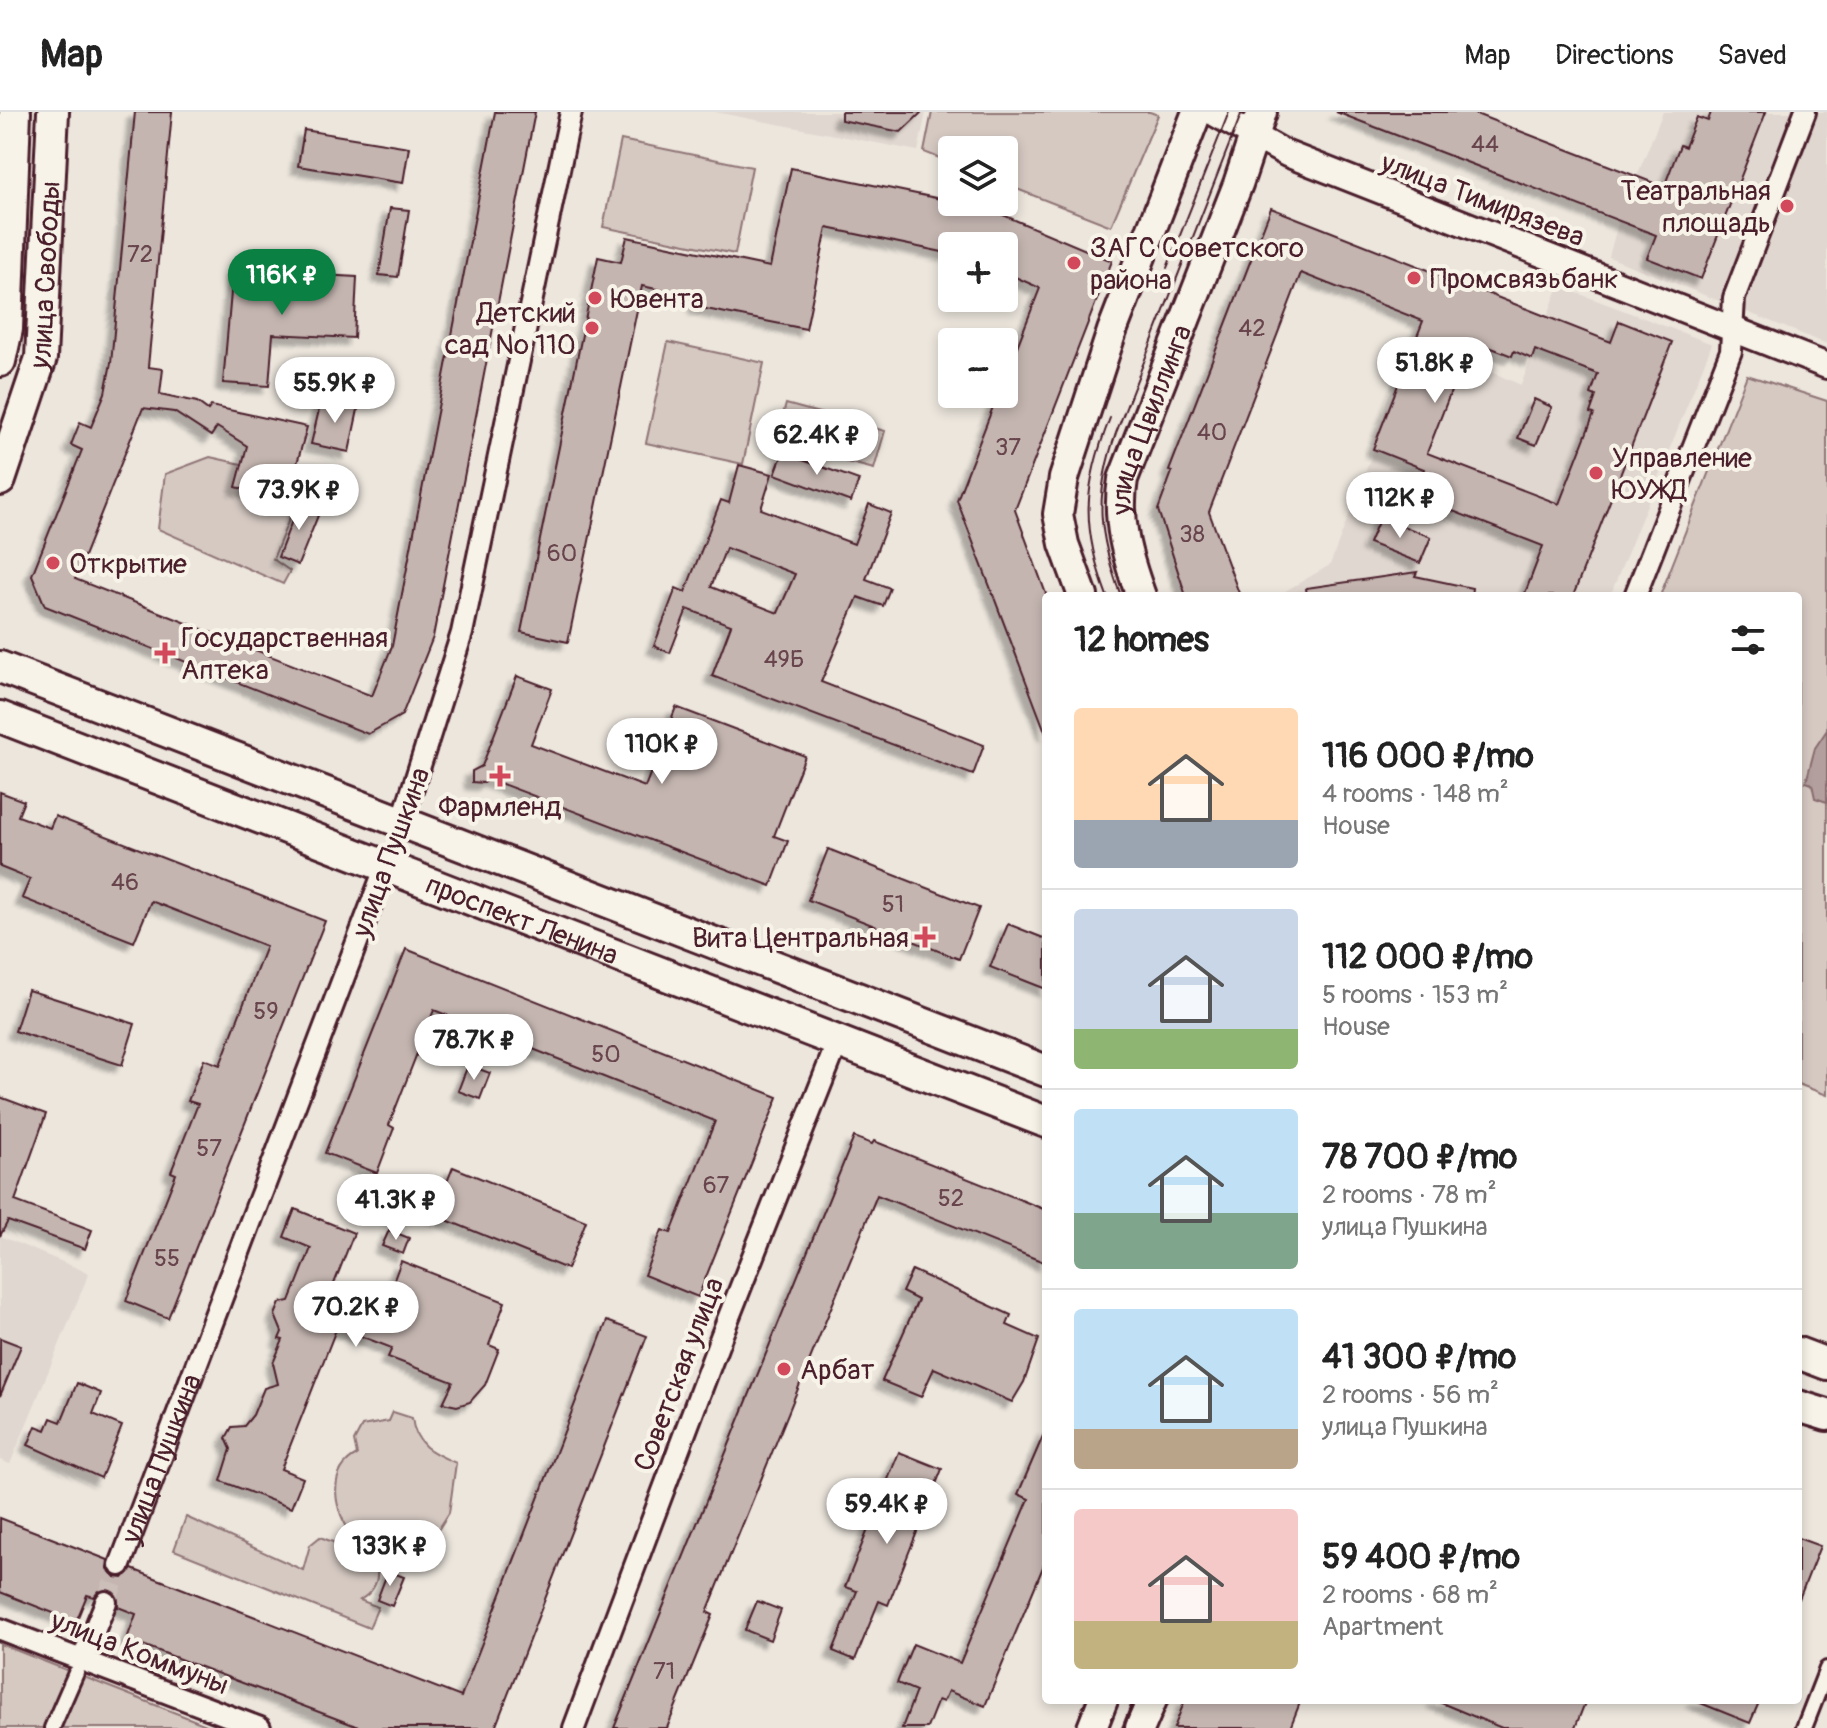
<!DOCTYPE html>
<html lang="en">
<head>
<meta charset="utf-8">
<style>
	:root { --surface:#fff; --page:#f2f2f2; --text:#222; --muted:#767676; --line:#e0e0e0; --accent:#0b8043 }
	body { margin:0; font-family:Pangolin,sans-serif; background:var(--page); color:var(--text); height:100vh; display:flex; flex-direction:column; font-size:30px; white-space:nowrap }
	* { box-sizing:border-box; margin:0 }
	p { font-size:26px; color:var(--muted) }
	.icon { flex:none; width:44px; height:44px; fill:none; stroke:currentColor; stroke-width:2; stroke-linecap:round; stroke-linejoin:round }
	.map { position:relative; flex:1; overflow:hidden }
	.details { position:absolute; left:1042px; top:480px; width:760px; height:1112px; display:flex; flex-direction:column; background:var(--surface); border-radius:8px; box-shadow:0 4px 12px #0003 }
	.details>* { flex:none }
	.tools { position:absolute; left:938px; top:24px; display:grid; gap:16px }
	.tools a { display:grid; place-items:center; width:80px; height:80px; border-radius:8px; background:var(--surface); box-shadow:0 4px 12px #0003; font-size:40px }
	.price { position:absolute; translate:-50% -68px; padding:0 18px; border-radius:28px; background:#fff; color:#222; font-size:26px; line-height:52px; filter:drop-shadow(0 2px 4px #0008) }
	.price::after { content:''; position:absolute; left:50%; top:48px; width:24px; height:18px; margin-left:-12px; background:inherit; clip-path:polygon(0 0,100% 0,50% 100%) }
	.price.selected { background:var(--accent); color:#fff }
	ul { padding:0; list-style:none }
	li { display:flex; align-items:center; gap:24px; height:200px; padding:0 32px }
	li+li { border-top:2px solid var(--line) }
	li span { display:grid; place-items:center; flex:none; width:224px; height:160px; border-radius:8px; color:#555 }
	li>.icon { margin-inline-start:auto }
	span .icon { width:96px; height:96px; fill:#fffc; stroke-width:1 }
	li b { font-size:34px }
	h2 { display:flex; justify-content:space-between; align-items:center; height:96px; padding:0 32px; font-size:34px }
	header { display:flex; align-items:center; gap:48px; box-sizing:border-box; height:112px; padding:0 40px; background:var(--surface); border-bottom:2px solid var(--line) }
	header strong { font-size:38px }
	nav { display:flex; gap:44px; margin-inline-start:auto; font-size:28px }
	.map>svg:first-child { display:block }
</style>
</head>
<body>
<header>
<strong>Map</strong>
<nav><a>Map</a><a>Directions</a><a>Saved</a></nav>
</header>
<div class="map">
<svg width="1827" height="1616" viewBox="0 0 1827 1616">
	<defs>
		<filter id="shadow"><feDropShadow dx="-7" dy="7" stdDeviation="2" flood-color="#0004"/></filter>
	</defs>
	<rect width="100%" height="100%" fill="#ece6dd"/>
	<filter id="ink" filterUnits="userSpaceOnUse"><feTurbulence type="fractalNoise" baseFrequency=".0125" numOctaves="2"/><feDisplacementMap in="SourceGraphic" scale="16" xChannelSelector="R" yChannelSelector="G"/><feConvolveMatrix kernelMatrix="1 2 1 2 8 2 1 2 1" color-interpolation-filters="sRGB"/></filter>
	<g filter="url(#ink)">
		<g fill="#e0d7d0">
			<path d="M 715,0 L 926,0 L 918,39 Z"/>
			<path d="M 1663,0 L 1827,0 L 1827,232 L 1609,145 L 1618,111 Z"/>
			<path d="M 1559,174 L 1712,232 L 1610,484 L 1277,484 L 1330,453 L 1416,227 L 1521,273 Z"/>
			<path d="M 0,1124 L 89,1161 L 10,1352 L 0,1348 Z"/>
		</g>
		<g fill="#d5c9c2" stroke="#907476" stroke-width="2">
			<path d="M 932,0 L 1150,0 L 1158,3 L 1111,114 L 1004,72 L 1004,38 L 952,38 L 952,51 L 924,40 Z"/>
			<path d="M 621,28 L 752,55 L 735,142 L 603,115 Z"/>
			<path d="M 668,230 L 764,251 L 743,352 L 646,331 Z"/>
			<path d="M 1747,263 L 1827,289 L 1827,983 L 1798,972 L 1798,484 L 1660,484 Z"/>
			<path d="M 786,292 L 885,319 L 874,357 L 775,331 Z"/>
			<path d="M 210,345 L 332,372 L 298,385 L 273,447 L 290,459 L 283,472 L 158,417 L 165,362 Z"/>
			<path d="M 393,1300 L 412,1306 C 415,1334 433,1341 456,1351 L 449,1401 L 420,1446 L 392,1427 L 377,1431 L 352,1422 C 334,1400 326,1359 357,1343 L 354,1329 L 362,1314 L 389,1309 Z"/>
			<path d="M 186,1405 L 303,1458 L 310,1433 L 320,1425 L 374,1446 C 381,1464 377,1478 360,1488 L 378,1495 L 369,1516 L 174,1438 Z"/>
			<path d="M 0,1532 L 214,1616 L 0,1616 Z"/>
		</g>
		<path fill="#b39f9d" stroke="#896c6f" stroke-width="2" d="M 1827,618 L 1827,690 L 1815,686 L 1812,672 L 1806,670 L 1815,636 Z"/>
		<g fill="#c4b5b0" stroke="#4a1f2b" stroke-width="2" fill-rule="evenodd" filter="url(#shadow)">
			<path d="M 135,0 L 172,0 L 148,255 L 163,257 L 160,282 L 197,290 L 208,298 L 211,294 L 307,315 L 287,388 L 236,375 L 247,334 L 217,315 L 211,324 L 174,300 L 143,296 L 75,467 L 372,584 L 392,534 L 495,0 L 535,0 L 433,525 L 402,603 L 368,622 L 45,494 L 32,463 L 82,338 L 71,333 L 80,310 L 91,315 L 105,281 L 111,251 Z"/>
			<path d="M 841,0 L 922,0 L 901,20 L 841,8 Z"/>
			<path d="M 1336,0 L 1471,0 L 1664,75 L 1680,33 L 1685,35 L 1697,5 L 1708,9 L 1711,0 L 1766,0 L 1701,167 L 1647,146 L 1656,123 Z"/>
			<path d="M 304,18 L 409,35 L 403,71 L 298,54 Z"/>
			<path d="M 791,56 L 989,97 L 1112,149 L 1015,398 L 1046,482 L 1046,622 L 957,388 L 998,282 L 1004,282 L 1004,268 L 1040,176 L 1004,160 L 1004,134 L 952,134 L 952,142 L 827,116 L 806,217 L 696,195 L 698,186 L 642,174 L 568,530 L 521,520 L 598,145 L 621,150 L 627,125 L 770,155 Z"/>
			<path d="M 390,96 L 409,98 L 398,165 L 379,163 Z"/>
			<path d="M 1271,96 L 1611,230 L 1619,209 L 1672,230 L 1573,484 L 1524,484 L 1543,434 L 1414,384 L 1424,357 L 1373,337 L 1423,209 L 1301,161 L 1209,400 L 1240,484 L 1186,484 L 1158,398 L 1172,360 L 1169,359 ZM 1471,228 L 1512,244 L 1514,239 L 1532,247 L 1535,238 L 1598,262 L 1591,282 L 1596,284 L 1590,301 L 1594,302 L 1559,392 L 1427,341 Z"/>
			<path d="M 233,158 L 357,165 L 354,226 L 273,222 L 269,274 L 223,271 Z"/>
			<path d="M 322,285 L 359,293 L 349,340 L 311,332 Z"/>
			<path d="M 1534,287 L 1552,295 L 1536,333 L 1518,326 Z"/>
			<path d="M 783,341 L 859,368 L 851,390 L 775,362 Z"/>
			<path d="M 739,353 L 772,362 L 761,397 L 854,432 L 869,392 L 891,401 L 866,467 L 890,476 L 883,494 L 858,485 L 821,570 L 984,633 L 973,663 L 712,564 L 731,513 L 687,497 L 670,541 L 654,534 L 676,476 L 685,480 L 721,388 L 729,391 ZM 726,436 L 795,462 L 778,501 L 711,475 Z"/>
			<path d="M 300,388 L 321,396 L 298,453 L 278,445 Z"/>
			<path d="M 1380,405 L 1431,425 L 1420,451 L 1369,431 Z"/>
			<path d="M 1417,460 L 1415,464 L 1472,476 L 1471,484 L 1307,484 L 1306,476 Z"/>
			<path d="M 517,564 L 552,577 L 531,632 L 645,675 L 676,595 L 805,644 L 774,724 L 788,729 L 771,774 L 489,667 L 484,671 L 472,670 L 472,659 L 482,654 Z"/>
			<path d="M 0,680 L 24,689 L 18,704 L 50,716 L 55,704 L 325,809 L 168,1206 L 126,1189 L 176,1062 L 171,1060 L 198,992 L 188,989 L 204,947 L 220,953 L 266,834 L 151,789 L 134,830 L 22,786 L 30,767 L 0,755 Z"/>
			<path d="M 828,737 L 979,796 L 959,847 L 808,788 Z"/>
			<path d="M 1008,812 L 1046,827 L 1046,877 L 990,855 Z"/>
			<path d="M 406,837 L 778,985 L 698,1185 L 644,1163 L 662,1118 L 671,1121 L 715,1009 L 434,898 L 389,1013 L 394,1016 L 377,1061 L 325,1041 Z"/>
			<path d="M 28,878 L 135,912 L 122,953 L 15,919 Z"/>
			<path d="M 468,953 L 490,961 L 480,987 L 458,979 Z"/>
			<path d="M 0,985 L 46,1002 L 15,1089 L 92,1118 L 85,1137 L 8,1109 L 0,1124 Z"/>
			<path d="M 854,1025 L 872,1032 L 874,1029 L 1046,1098 L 1046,1151 L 877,1083 L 707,1500 L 713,1503 L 667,1616 L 614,1616 Z"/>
			<path d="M 453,1055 L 586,1109 L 567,1157 L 434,1103 Z"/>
			<path d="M 295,1097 L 354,1121 L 332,1177 L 383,1197 L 401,1149 L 505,1190 L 489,1233 L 499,1237 L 485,1273 L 470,1290 L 457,1294 L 443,1291 L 453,1270 L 388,1245 L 392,1236 L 337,1215 L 281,1357 L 303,1366 L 291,1396 L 221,1369 L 231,1337 L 226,1326 L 232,1315 L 244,1314 L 253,1303 L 264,1276 L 278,1272 L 273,1251 L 283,1228 L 279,1227 L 282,1220 L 275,1203 L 280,1191 L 290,1189 L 311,1136 L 284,1125 Z"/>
			<path d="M 389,1118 L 409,1126 L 403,1142 L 382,1134 Z"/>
			<path d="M 912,1158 L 1011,1203 L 1007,1213 L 1039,1227 L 1024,1270 L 1012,1290 L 934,1256 L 921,1285 L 882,1269 L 918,1188 L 902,1180 Z"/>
			<path d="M 607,1209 L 647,1224 L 495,1616 L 361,1616 L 127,1527 L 136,1502 L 118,1495 L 117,1483 L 110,1478 L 99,1479 L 94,1485 L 87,1483 L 76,1510 L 0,1480 L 0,1406 L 108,1448 L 107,1456 L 115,1465 L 123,1466 L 132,1457 L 461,1585 Z"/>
			<path d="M 0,1226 L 21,1234 L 0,1284 Z"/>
			<path d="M 77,1271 L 101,1281 L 93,1302 L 122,1314 L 101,1366 L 28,1333 L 36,1314 L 46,1318 L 51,1306 L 61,1310 Z"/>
			<path d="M 1046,1317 L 1046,1448 L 985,1594 L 948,1579 L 943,1590 L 938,1588 L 927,1616 L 902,1616 L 916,1579 L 897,1571 L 913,1532 L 960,1551 L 1029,1387 L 1018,1382 Z"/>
			<path d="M 899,1340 L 942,1357 L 888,1493 L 879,1489 L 855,1548 L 833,1539 L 857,1479 L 845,1475 Z"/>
			<path d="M 1798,1426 L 1820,1434 L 1799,1487 L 1798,1487 Z"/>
			<path d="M 388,1459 L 404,1465 L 392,1494 L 377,1488 Z"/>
			<path d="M 757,1489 L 781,1498 L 770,1528 L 745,1518 Z"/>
			<path d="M 1185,1588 L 1301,1588 L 1290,1616 L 1174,1616 Z"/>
			<path d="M 1434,1588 L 1586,1588 L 1575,1616 L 1502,1616 Z"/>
			<path d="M 1693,1588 L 1760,1588 L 1750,1611 Z"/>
		</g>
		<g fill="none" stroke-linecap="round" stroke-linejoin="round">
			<path stroke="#ccbeb9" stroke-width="20" stroke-dasharray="20 10" stroke-linecap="butt" d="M 106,1490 L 120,1453"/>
			<defs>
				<g id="pedestrian">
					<path d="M 52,1616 L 76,1561"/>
					<path d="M 1804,1616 L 1827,1557"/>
				</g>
				<g id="minor">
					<path d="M 1635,484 L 1731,239 L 1734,186 L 1805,0"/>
					<path d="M 402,710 L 462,521 L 571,0"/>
					<path id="s1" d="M 120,1453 L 386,754"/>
					<path d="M 0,1517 L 260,1616"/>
					<path d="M 82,1548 L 106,1490"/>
					<path d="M 574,1616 L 721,1225 L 838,929"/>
				</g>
				<path id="tertiary" d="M 1212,0 L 1287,42 L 1827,254"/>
				<g id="secondary">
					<path d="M 1083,484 L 1064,432 L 1058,402 L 1064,366 L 1112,219 L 1197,0"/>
					<path id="s2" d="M 1141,484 C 1127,445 1116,409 1123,367 L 1238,72 L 1262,0"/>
					<path d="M 1092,1616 L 1103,1588"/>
					<path d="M 1140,1616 L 1152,1588"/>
				</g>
				<g id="primary">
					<path d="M 0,249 L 7,217 L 15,0"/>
					<path id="s3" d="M 0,368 L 41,246 L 53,0"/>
					<path d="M 0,555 L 1046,959"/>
					<path id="s4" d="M 0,605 L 1046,1010"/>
					<path d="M 1798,1241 L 1827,1252"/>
					<path d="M 1798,1294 L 1827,1303"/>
				</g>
			</defs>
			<use href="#pedestrian" stroke="#4a1f2b" stroke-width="20"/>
			<use href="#minor" stroke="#4a1f2b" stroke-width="26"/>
			<use href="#tertiary" stroke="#4a1f2b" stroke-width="30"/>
			<use href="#secondary" stroke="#4a1f2b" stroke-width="34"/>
			<use href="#primary" stroke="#4a1f2b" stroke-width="36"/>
			<use href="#pedestrian" stroke="#f7f3e8" stroke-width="14"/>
			<use href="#minor" stroke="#f7f3e8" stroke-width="20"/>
			<use href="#tertiary" stroke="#f7f3e8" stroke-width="24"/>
			<use href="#secondary" stroke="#f7f3e8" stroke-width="28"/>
			<use href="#primary" stroke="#f7f3e8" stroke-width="30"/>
			<g stroke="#4a1f2b" stroke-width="2">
				<path d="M 1167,156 L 1229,0"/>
				<path d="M 1107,484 C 1081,415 1083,374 1110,306"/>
				<path d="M 1121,484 C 1098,422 1094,384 1116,321 L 1242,0"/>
				<path d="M 1122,1616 L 1133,1588"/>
			</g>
		</g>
	</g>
	<g fill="#d1495b" stroke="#f7f3e8" stroke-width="3">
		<circle cx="1787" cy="94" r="8"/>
		<circle cx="1074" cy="151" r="8"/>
		<circle cx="1414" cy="166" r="8"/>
		<circle cx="595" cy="186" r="8"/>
		<circle cx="592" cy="216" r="8"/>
		<circle cx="1596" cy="361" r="8"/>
		<circle cx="53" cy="451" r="8"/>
		<path d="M161 529h8v8h8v8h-8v8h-8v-8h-8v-8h8z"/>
		<path d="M496 652h8v8h8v8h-8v8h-8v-8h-8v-8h8z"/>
		<path d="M921 813h8v8h8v8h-8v8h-8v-8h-8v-8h8z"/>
		<circle cx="784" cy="1257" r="8"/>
	</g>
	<g text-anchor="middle" stroke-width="8" stroke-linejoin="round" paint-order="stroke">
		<g font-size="24" fill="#68444c">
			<text x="1485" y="40">44</text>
			<text x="140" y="150">72</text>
			<text x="1252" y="224">42</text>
			<text x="1212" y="328">40</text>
			<text x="1008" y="343">37</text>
			<text x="1192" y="430">38</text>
			<text x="562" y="449">60</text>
			<text x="784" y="555">49Б</text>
			<text x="125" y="778">46</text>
			<text x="893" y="800">51</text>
			<text x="266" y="907">59</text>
			<text x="606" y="950">50</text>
			<text x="209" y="1044">57</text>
			<text x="716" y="1081">67</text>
			<text x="951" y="1094">52</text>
			<text x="167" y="1154">55</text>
			<text x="664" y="1567">71</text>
		</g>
		<g font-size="28" fill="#4a1f2b" stroke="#f7f3e8" text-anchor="start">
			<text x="1771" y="88" text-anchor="end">Театральная<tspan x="1771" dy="32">площадь</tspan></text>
			<text x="1090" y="145">ЗАГС Советского<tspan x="1090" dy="32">района</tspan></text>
			<text x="1430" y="176">Промсвязьбанк</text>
			<text x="611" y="196">Ювента</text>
			<text x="576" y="210" text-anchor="end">Детский<tspan x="576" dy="32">сад № 110</tspan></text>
			<text x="1612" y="355">Управление<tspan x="1612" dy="32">ЮУЖД</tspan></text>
			<text x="69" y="461">Открытие</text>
			<text x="181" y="535">Государственная<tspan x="181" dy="32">Аптека</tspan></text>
			<text x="500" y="704" text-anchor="middle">Фармленд</text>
			<text x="909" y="835" text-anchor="end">Вита Центральная</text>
			<text x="800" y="1267">Арбат</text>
		</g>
		<g font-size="28" fill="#4a1f2b" stroke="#f7f3e8">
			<text transform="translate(1483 87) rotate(21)" y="10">улица Тимирязева</text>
			<text dy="10" stroke="none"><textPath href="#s3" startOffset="212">улица Свободы</textPath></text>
			<text dy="10" stroke="none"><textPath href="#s2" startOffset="184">улица Цвиллинга</textPath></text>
			<text transform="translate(390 740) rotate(-70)" y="10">улица Пушкина</text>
			<text dy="10" stroke="none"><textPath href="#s4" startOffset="560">проспект Ленина</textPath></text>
			<text transform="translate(678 1262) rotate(-69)" y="10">Советская улица</text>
			<text dy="10" stroke="none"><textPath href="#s1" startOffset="114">улица Пушкина</textPath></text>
			<text transform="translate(140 1540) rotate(21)" y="10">улица Коммуны</text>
		</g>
	</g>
</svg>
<div class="tools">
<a><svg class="icon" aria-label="layers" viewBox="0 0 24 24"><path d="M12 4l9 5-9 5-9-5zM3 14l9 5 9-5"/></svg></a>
<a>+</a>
<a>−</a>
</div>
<b class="price selected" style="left:282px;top:205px">116K ₽</b>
<b class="price" style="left:1435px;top:293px">51.8K ₽</b>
<b class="price" style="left:335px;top:313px">55.9K ₽</b>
<b class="price" style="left:817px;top:365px">62.4K ₽</b>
<b class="price" style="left:299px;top:420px">73.9K ₽</b>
<b class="price" style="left:1400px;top:428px">112K ₽</b>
<b class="price" style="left:662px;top:674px">110K ₽</b>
<b class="price" style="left:474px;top:970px">78.7K ₽</b>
<b class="price" style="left:396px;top:1130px">41.3K ₽</b>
<b class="price" style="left:356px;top:1237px">70.2K ₽</b>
<b class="price" style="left:887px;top:1434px">59.4K ₽</b>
<b class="price" style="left:390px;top:1476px">133K ₽</b>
<section class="details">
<h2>12 homes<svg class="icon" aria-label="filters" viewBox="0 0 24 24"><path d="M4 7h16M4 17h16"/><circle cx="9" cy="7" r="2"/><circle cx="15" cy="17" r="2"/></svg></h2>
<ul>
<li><span style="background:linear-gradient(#ffd9b3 70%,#9aa5b1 0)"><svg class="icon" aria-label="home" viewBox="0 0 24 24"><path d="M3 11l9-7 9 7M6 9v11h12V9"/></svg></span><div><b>116 000 ₽/mo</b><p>4 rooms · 148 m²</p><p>House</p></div></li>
<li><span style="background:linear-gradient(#c9d6e8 75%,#8fb573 0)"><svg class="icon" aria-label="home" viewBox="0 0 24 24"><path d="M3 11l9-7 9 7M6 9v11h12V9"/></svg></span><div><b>112 000 ₽/mo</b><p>5 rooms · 153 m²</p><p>House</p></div></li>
<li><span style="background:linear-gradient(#bfe0f5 65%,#7fa58c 0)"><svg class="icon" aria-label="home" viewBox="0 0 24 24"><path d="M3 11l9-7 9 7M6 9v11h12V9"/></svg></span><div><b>78 700 ₽/mo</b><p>2 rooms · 78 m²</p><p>улица Пушкина</p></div></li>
<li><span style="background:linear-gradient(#bfe0f5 75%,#b9a48a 0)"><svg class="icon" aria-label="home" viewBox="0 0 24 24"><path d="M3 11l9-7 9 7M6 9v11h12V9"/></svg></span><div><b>41 300 ₽/mo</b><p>2 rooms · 56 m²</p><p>улица Пушкина</p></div></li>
<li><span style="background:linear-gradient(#f6c9c9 70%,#c2b280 0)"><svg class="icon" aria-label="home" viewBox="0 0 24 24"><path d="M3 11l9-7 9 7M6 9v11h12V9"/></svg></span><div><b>59 400 ₽/mo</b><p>2 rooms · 68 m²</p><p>Apartment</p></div></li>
</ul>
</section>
</div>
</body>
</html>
